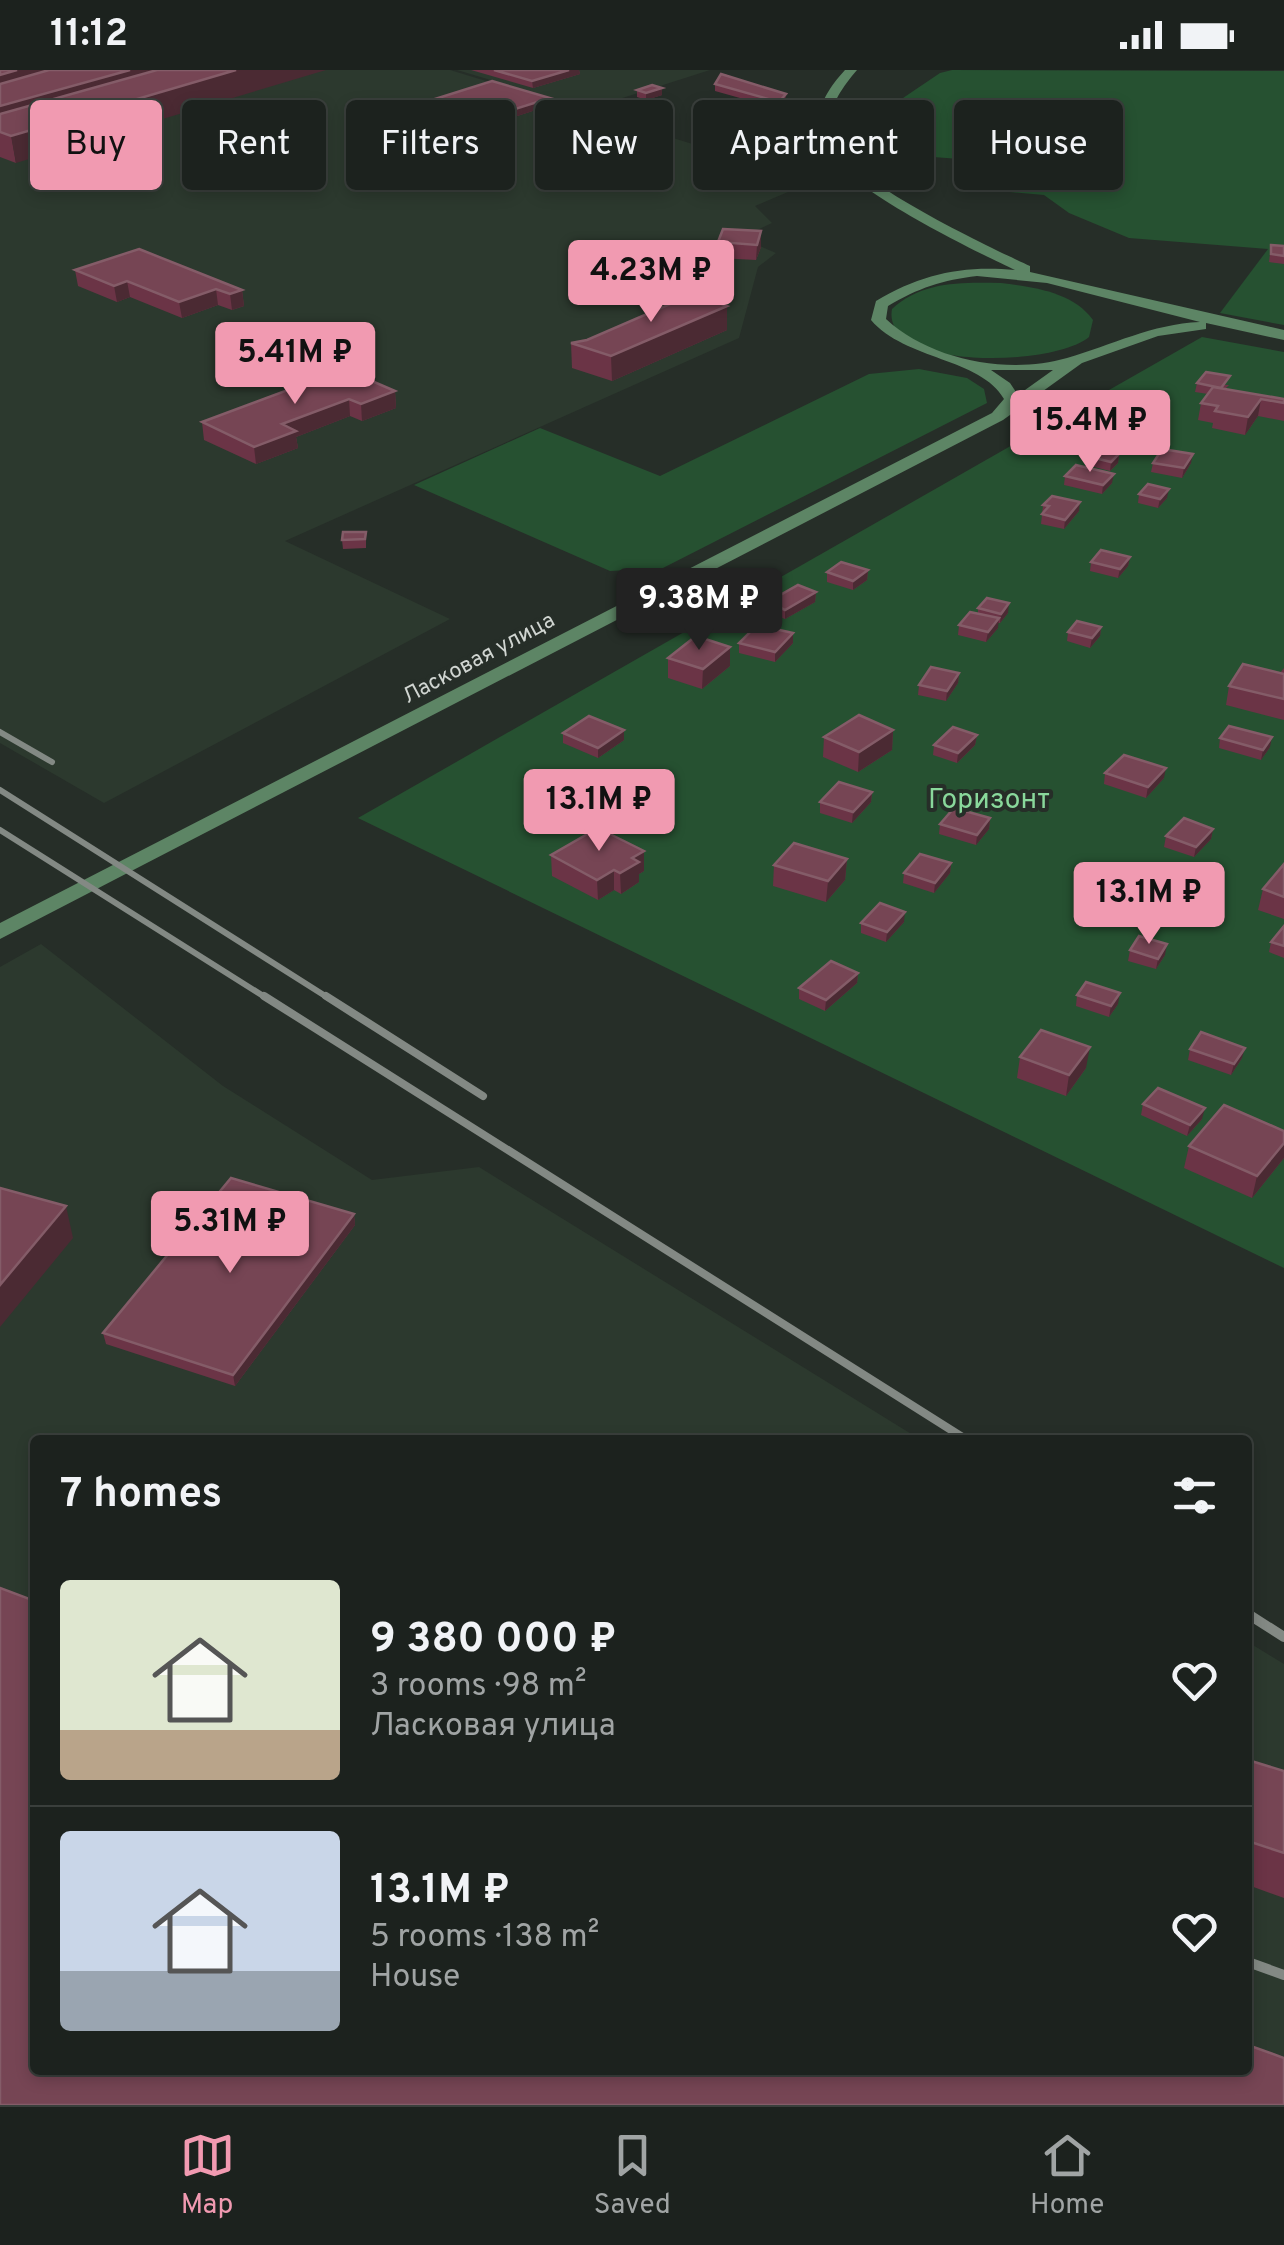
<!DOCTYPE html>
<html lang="en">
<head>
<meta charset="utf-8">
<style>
	:root { --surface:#1c221e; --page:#292f2b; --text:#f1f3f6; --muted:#a0a4a4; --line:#3a3f3c; --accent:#f19ab1 }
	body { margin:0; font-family:Overpass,sans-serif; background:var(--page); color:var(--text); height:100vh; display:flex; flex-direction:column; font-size:38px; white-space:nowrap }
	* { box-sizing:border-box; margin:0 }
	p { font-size:32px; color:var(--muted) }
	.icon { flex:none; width:55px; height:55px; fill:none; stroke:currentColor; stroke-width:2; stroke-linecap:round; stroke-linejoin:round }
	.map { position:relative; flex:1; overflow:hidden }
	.sheet { position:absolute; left:30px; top:1365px; width:1222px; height:640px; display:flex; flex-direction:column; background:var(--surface); border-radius:10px; box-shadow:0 5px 15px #0003,0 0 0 2px var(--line) }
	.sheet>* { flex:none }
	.banner { position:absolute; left:30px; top:30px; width:1225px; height:90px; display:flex; gap:20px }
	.price { position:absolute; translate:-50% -85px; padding:0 22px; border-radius:10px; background:var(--accent); color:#111; font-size:32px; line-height:65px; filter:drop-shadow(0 2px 5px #0008) }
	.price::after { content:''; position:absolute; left:50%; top:60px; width:30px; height:22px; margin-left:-15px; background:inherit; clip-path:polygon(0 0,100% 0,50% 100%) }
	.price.active { background:#222; color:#fff }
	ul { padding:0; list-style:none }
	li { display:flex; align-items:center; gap:30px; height:250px; padding:0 30px }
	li+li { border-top:2px solid var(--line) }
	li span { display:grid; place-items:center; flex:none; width:280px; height:200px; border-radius:10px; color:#555 }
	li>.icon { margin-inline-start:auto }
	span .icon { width:120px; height:120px; fill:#fffc; stroke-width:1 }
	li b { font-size:42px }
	h2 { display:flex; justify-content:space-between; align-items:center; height:120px; padding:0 30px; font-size:42px }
	.chip { padding:0 35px; border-radius:10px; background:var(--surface); box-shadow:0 5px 15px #0003,0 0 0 2px var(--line); font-size:35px; line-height:90px }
	.chip.active { background:var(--accent); color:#111 }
	.status { display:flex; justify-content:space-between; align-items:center; height:70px; padding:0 50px; background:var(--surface); direction:ltr }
	.status svg { height:28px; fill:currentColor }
	.dock { display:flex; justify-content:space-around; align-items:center; height:140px; border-top:2px solid var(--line); background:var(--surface); font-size:28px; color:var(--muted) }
	.dock a { display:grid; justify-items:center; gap:5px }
	.dock .active { color:var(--accent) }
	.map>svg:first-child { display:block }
</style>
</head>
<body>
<div class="status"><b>11:12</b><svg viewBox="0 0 49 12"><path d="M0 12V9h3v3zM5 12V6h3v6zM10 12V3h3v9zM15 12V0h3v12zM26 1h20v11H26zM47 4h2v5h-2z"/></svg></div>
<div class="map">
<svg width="1284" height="2035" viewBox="0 0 1284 2035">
	<rect width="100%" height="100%" fill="#262e28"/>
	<g fill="#2c392e">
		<path d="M 0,0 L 450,0 L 814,111 L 755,136 L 772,153 L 741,168 L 776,183 L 758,197 L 739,268 L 285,471 L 450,549 L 104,733 L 0,673 Z"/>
		<path d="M 457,0 L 710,0 L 588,39 Z"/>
		<path d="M 41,874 L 223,1016 L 372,1110 L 479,1097 L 921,1370 L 35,1370 L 35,2000 L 1248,2000 L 1248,1572 L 1284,1594 L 1284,2035 L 0,2035 L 0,897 Z"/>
	</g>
	<g fill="#265131">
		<path d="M 952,0 L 1284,1 L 1284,255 L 1220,243 L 1268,179 L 1129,168 L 1069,143 L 1044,125 L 987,120 L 987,91 L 933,87 L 909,54 L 903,28 L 940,3 Z"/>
		<path d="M 1001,213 C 1034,217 1073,222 1093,250 L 1089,267 C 1053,297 881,301 892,239 C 921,211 963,212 1001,213 Z"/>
		<path d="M 1202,267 L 1284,282 L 1284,1198 L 358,748 Z"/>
		<path d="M 919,299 L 967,308 L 984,319 L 987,333 L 663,498 L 610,501 L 414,415 L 540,358 L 660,406 L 869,304 Z"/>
	</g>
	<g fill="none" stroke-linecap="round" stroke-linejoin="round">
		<path fill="#5d8565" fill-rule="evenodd" d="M 845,0 L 857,0 C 841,19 824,42 831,69 C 843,108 991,178 1030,196 L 1030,202 L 1284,260 L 1284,270 L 1206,253 L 1206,259 L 1158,266 L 1082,293 L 1003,350 L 0,869 L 0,853 L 992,343 L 1004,329 C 981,288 905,290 871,250 L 876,231 C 921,204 963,195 1015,200 C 973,180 831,112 819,69 C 812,44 828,18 845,0 ZM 977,206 L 1047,213 L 1200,252 C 1152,254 1112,275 1067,288 C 1008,305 930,290 886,249 L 888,236 C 918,218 943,210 977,206 ZM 991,300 L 1053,300 L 1018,325 L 1010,313 Z"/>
		<g stroke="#838984" stroke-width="6">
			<path d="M 0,662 L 52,692"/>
			<path d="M 0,720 L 330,929"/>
			<path d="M 0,760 L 268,929"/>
		</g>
		<g stroke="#838984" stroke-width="8">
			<path d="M 264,926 L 967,1370"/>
			<path d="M 326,926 L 483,1026"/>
		</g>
		<g stroke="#838984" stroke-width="10">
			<path d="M 1248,1544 L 1284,1567"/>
			<path d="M 1248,1892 L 1284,1905"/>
		</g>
	</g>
	<g fill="#6b3446">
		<path d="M 0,0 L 16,93 L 0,87 Z"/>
		<path d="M 471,0 L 579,0 L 580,4 L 533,18 Z"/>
		<path d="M 715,14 L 786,24 L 786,31 L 779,39 L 715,21 Z"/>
		<path d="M 637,20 L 662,25 L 646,30 L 637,27 Z"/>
		<path d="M 550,28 L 551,35 L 493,54 L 435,36 L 435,29 Z"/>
		<path d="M 723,159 L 761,177 L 756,190 L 718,188 L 718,172 Z"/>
		<path d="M 1271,175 L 1284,176 L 1284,194 L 1269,192 Z"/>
		<path d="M 75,200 L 242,220 L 244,236 L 232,240 L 218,235 L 182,248 L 130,227 L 117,232 L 78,216 Z"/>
		<path d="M 727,236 L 727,260 L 612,311 L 572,298 L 571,273 Z"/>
		<path d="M 286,274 L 328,288 L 315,293 L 287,283 Z"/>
		<path d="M 1197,313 L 1229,315 L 1225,319 L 1284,329 L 1284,351 L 1258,346 L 1245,365 L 1212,358 L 1213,353 L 1198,350 L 1201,333 L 1208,324 L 1195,322 Z"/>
		<path d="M 395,321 L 396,338 L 362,351 L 350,346 L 296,367 L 298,378 L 256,394 L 204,370 L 202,352 Z"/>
		<path d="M 1119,384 L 1118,393 L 1110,401 L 1090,396 L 1091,387 Z"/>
		<path d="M 1153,393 L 1191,393 L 1182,408 L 1151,402 Z"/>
		<path d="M 1065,406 L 1112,413 L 1102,424 L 1064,415 Z"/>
		<path d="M 1139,424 L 1167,428 L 1158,438 L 1138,433 Z"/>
		<path d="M 1043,435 L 1079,441 L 1064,459 L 1041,454 Z"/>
		<path d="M 366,462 L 366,478 L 343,479 L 342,470 Z"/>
		<path d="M 1130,487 L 1128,496 L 1118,508 L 1090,501 L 1091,492 Z"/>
		<path d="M 868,500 L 867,510 L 853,520 L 827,512 L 827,502 Z"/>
		<path d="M 816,522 L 815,532 L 785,549 L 767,542 L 768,532 Z"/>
		<path d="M 978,538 L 1008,543 L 1000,553 L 998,553 L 998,558 L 986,572 L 958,565 L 959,555 L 978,544 Z"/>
		<path d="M 1101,557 L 1100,566 L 1090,578 L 1067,571 L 1068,562 Z"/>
		<path d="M 739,573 L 793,573 L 775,592 L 739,583 Z"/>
		<path d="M 730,577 L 730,596 L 702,619 L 668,608 L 668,588 Z"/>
		<path d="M 1284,598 L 1284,650 L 1226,635 L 1229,616 L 1280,603 Z"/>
		<path d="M 959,603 L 958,613 L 946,631 L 918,625 L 919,615 Z"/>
		<path d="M 624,660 L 624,670 L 598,688 L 563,673 L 563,663 Z"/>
		<path d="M 893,660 L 892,680 L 858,702 L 823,687 L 824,667 Z"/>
		<path d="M 977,665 L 975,675 L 957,693 L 933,685 L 934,675 Z"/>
		<path d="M 1220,668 L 1270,677 L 1261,690 L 1219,678 Z"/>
		<path d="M 1105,703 L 1164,708 L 1146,728 L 1104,714 Z"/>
		<path d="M 872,722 L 871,732 L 852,753 L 820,743 L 820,732 Z"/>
		<path d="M 990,748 L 989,759 L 976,775 L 939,764 L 940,754 Z"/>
		<path d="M 1213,759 L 1211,769 L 1194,787 L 1164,777 L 1166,766 Z"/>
		<path d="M 551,785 L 644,801 L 639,804 L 639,812 L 621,824 L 614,820 L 598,830 L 552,806 Z"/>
		<path d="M 847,789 L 845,810 L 826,832 L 773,816 L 774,795 Z"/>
		<path d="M 951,793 L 950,803 L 934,823 L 903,813 L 904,803 Z"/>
		<path d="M 1284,794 L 1284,849 L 1258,840 L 1263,819 Z"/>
		<path d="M 904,852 L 886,872 L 861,863 L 861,853 Z"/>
		<path d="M 1284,856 L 1284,888 L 1269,882 L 1271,872 Z"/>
		<path d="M 1130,880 L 1165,885 L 1156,899 L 1128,891 Z"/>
		<path d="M 858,903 L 857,913 L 825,941 L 799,929 L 799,918 Z"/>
		<path d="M 1077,925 L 1118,934 L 1109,947 L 1076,936 Z"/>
		<path d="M 1190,979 L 1242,988 L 1231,1005 L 1188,990 Z"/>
		<path d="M 1020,987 L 1086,998 L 1066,1026 L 1017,1008 Z"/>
		<path d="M 1143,1034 L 1202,1049 L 1187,1066 L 1141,1045 Z"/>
		<path d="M 1284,1061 L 1284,1088 L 1252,1128 L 1184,1098 L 1189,1076 Z"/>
		<path d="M 354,1144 L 355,1155 L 235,1316 L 106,1274 L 103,1263 Z"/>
		<path d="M 1248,1690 L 1284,1701 L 1284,1828 L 1248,1815 Z"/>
	</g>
	<g fill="#4b2a33">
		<path d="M 17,0 L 114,0 L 0,32 L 0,5 Z"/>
		<path d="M 130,0 L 223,0 L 0,62 L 0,36 Z"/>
		<path d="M 236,0 L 326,0 L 16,93 L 11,66 Z"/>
		<path d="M 569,0 L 579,0 L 580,4 L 533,18 L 532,11 Z"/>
		<path d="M 662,18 L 662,25 L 646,30 L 646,23 Z"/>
		<path d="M 786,24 L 786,31 L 779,39 L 779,32 Z"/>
		<path d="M 550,28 L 551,35 L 493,54 L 493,46 Z"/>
		<path d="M 761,161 L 761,177 L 756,190 L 757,175 Z"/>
		<path d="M 127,211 L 130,227 L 117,232 L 114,216 Z"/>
		<path d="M 216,219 L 218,235 L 182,248 L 179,232 Z"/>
		<path d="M 242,220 L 244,236 L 232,240 L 230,224 Z"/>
		<path d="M 727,236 L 727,260 L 612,311 L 611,286 Z"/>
		<path d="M 327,279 L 328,288 L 315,293 L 314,285 Z"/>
		<path d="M 395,321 L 396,338 L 362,351 L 361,334 Z"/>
		<path d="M 349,329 L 350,346 L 296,367 L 298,378 L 256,394 L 254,377 L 282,354 Z"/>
		<path d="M 1261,329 L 1258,346 L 1245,365 L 1248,347 Z"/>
		<path d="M 1119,384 L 1118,393 L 1110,401 L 1111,392 Z"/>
		<path d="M 1193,384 L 1191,393 L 1182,408 L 1184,398 Z"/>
		<path d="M 1114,404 L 1112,413 L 1102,424 L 1103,415 Z"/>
		<path d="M 1169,419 L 1167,428 L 1158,438 L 1160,429 Z"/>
		<path d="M 1080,432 L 1079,441 L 1064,459 L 1065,450 Z"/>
		<path d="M 1130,487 L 1128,496 L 1118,508 L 1120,499 Z"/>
		<path d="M 868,500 L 867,510 L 853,520 L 853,511 Z"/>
		<path d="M 816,522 L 815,532 L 785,549 L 785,540 Z"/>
		<path d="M 1009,533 L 1008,543 L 1000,553 L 1001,544 Z"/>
		<path d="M 999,548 L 998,558 L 986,572 L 988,562 Z"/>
		<path d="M 1101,557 L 1100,566 L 1090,578 L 1092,568 Z"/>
		<path d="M 793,563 L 793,573 L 775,592 L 775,582 Z"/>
		<path d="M 730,577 L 730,596 L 702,619 L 703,599 Z"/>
		<path d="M 959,603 L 958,613 L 946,631 L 947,621 Z"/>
		<path d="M 624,660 L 624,670 L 598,688 L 598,678 Z"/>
		<path d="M 893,660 L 892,680 L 858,702 L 859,682 Z"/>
		<path d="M 977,665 L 975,675 L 957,693 L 958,683 Z"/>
		<path d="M 1272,667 L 1270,677 L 1261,690 L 1263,680 Z"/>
		<path d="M 1166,698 L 1164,708 L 1146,728 L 1148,717 Z"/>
		<path d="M 872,722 L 871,732 L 852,753 L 853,742 Z"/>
		<path d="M 990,748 L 989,759 L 976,775 L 977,765 Z"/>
		<path d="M 1213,759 L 1211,769 L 1194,787 L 1196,777 Z"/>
		<path d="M 644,781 L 644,801 L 639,804 L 639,812 L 621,824 L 620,803 L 632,788 Z"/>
		<path d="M 847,789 L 845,810 L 826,832 L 828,811 Z"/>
		<path d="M 951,793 L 950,803 L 934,823 L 935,813 Z"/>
		<path d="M 614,800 L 614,820 L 598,830 L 597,810 Z"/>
		<path d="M 905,842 L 904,852 L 886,872 L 887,862 Z"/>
		<path d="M 1167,874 L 1165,885 L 1156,899 L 1158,889 Z"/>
		<path d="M 858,903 L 857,913 L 825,941 L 826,930 Z"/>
		<path d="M 1120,923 L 1118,934 L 1109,947 L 1111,936 Z"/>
		<path d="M 1090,977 L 1086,998 L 1066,1026 L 1069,1005 Z"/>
		<path d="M 1245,978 L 1242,988 L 1231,1005 L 1234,994 Z"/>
		<path d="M 1205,1038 L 1202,1049 L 1187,1066 L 1190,1055 Z"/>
		<path d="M 1284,1073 L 1284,1088 L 1252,1128 L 1257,1106 Z"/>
		<path d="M 66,1136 L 73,1168 L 0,1257 L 0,1215 Z"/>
		<path d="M 354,1144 L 355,1155 L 235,1316 L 233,1305 Z"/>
	</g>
	<g fill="#764554" stroke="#845c68" stroke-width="2.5">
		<path d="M 0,0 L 17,0 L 0,5 Z"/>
		<path d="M 49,0 L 130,0 L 0,36 L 0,14 Z"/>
		<path d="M 157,0 L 236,0 L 11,66 L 0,62 L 0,44 Z"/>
		<path d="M 494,0 L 569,0 L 532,11 Z"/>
		<path d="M 721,4 L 786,24 L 779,32 L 715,14 Z"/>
		<path d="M 492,11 L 550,28 L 493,46 L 435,29 Z"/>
		<path d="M 652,15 L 662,18 L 646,23 L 637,20 Z"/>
		<path d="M 723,159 L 761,161 L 757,175 L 718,172 Z"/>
		<path d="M 1271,175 L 1284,176 L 1284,186 L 1271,184 Z"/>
		<path d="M 139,179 L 242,220 L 230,224 L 216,219 L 179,232 L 127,211 L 114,216 L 75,200 Z"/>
		<path d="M 693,224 L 727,236 L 611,286 L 571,273 L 587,270 Z"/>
		<path d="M 298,269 L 327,279 L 314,285 L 286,274 Z"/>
		<path d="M 344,299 L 395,321 L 361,334 L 349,329 L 282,354 L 296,361 L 254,377 L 202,352 Z"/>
		<path d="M 1206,302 L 1230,306 L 1221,318 L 1197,313 Z"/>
		<path d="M 1213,317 L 1284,329 L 1284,333 L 1261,329 L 1248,347 L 1215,341 L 1218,336 L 1201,333 Z"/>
		<path d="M 1099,379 L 1119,384 L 1111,392 L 1091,387 Z"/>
		<path d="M 1162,379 L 1193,384 L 1184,398 L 1153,393 Z"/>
		<path d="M 1076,395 L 1114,404 L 1103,415 L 1065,406 Z"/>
		<path d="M 1148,414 L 1169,419 L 1160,429 L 1139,424 Z"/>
		<path d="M 1052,426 L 1080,432 L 1065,450 L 1042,444 L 1049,436 L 1043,435 Z"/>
		<path d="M 343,462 L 366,462 L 365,469 L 342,470 Z"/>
		<path d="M 1101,480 L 1130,487 L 1120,499 L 1091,492 Z"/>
		<path d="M 841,492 L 868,500 L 853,511 L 827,502 Z"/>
		<path d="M 798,515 L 816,522 L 785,540 L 768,532 Z"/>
		<path d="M 987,528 L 1009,533 L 1001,544 L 978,538 Z"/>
		<path d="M 970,542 L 999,548 L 988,562 L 959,555 Z"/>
		<path d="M 1077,551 L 1101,557 L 1092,568 L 1068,562 Z"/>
		<path d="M 757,555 L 793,563 L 775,582 L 739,573 Z"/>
		<path d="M 696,566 L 730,577 L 703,599 L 668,588 Z"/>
		<path d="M 1243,594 L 1284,604 L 1284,629 L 1229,616 Z"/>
		<path d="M 931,597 L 959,603 L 947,621 L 919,615 Z"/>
		<path d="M 859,645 L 893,660 L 859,682 L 824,667 Z"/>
		<path d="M 589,646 L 624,660 L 598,678 L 563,663 Z"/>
		<path d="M 1229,656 L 1272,667 L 1263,680 L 1220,668 Z"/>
		<path d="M 953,657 L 977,665 L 958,683 L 934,675 Z"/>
		<path d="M 1124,685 L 1166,698 L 1148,717 L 1105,703 Z"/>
		<path d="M 839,712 L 872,722 L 853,742 L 820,732 Z"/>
		<path d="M 954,738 L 990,748 L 977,765 L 940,754 Z"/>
		<path d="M 1184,748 L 1213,759 L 1196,777 L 1166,766 Z"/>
		<path d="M 598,758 L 644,781 L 632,788 L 639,792 L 620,803 L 614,800 L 597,810 L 551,785 Z"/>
		<path d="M 794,773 L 847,789 L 828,811 L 774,795 Z"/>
		<path d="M 920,784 L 951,793 L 935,813 L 904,803 Z"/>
		<path d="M 1284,794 L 1284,827 L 1263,819 Z"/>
		<path d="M 880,833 L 905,842 L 887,862 L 861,853 Z"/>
		<path d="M 1284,856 L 1284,876 L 1271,872 Z"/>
		<path d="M 1139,866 L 1167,874 L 1158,889 L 1130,880 Z"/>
		<path d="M 831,891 L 858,903 L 826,930 L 799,918 Z"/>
		<path d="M 1086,912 L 1120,923 L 1111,936 L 1077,925 Z"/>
		<path d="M 1041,960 L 1090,977 L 1069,1005 L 1020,987 Z"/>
		<path d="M 1201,962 L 1245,978 L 1234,994 L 1190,979 Z"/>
		<path d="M 1158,1018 L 1205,1038 L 1190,1055 L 1143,1034 Z"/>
		<path d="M 1224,1035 L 1284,1061 L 1284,1073 L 1257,1106 L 1189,1076 Z"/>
		<path d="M 231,1108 L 354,1144 L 233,1305 L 103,1263 Z"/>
		<path d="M 0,1118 L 66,1136 L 0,1215 Z"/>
		<path d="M 0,1518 L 35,1531 L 35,2000 L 1248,2000 L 1248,1975 L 1284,1988 L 1284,2035 L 0,2035 Z"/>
		<path d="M 1248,1690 L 1284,1701 L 1284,1783 L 1248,1771 Z"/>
	</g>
	<g text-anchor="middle" stroke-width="8" stroke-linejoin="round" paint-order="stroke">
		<g font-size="22" fill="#d0d5d1" stroke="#262e28">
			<text transform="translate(478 587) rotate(-28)" y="8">Ласковая улица</text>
		</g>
		<g font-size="28" fill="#89d89b" stroke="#262e28">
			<text x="989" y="738">Горизонт</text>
		</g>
	</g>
</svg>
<b class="price" style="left:651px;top:255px">4.23M ₽</b>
<b class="price" style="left:295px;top:337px">5.41M ₽</b>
<b class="price" style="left:1090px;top:405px">15.4M ₽</b>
<b class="price active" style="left:699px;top:583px">9.38M ₽</b>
<b class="price" style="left:599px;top:784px">13.1M ₽</b>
<b class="price" style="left:1149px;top:877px">13.1M ₽</b>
<b class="price" style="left:230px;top:1206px">5.31M ₽</b>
<div class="banner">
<a class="chip active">Buy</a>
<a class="chip">Rent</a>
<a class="chip">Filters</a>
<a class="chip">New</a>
<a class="chip">Apartment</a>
<a class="chip">House</a>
</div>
<section class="sheet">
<h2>7 homes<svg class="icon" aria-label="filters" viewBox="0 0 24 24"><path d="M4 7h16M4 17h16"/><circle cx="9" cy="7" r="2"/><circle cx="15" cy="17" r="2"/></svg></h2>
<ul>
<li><span style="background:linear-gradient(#dfe7d0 75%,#b9a48a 0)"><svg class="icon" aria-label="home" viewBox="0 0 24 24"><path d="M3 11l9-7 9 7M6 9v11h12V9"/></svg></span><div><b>9 380 000 ₽</b><p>3 rooms · 98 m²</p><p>Ласковая улица</p></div><svg class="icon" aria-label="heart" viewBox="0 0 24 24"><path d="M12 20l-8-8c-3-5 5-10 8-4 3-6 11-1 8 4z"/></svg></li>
<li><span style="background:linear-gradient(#c9d6e8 70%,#9aa5b1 0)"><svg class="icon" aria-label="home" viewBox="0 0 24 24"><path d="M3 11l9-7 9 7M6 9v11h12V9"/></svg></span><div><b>13.1M ₽</b><p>5 rooms · 138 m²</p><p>House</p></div><svg class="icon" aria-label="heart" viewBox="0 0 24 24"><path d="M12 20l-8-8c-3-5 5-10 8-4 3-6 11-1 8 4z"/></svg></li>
</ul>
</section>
</div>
<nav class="dock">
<a class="active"><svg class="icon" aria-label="map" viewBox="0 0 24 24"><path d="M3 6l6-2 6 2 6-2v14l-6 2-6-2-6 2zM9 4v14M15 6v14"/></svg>Map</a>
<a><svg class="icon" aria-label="saved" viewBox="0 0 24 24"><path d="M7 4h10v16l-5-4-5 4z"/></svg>Saved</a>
<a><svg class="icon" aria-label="home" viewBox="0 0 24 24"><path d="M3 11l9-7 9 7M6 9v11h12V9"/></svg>Home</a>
</nav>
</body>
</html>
